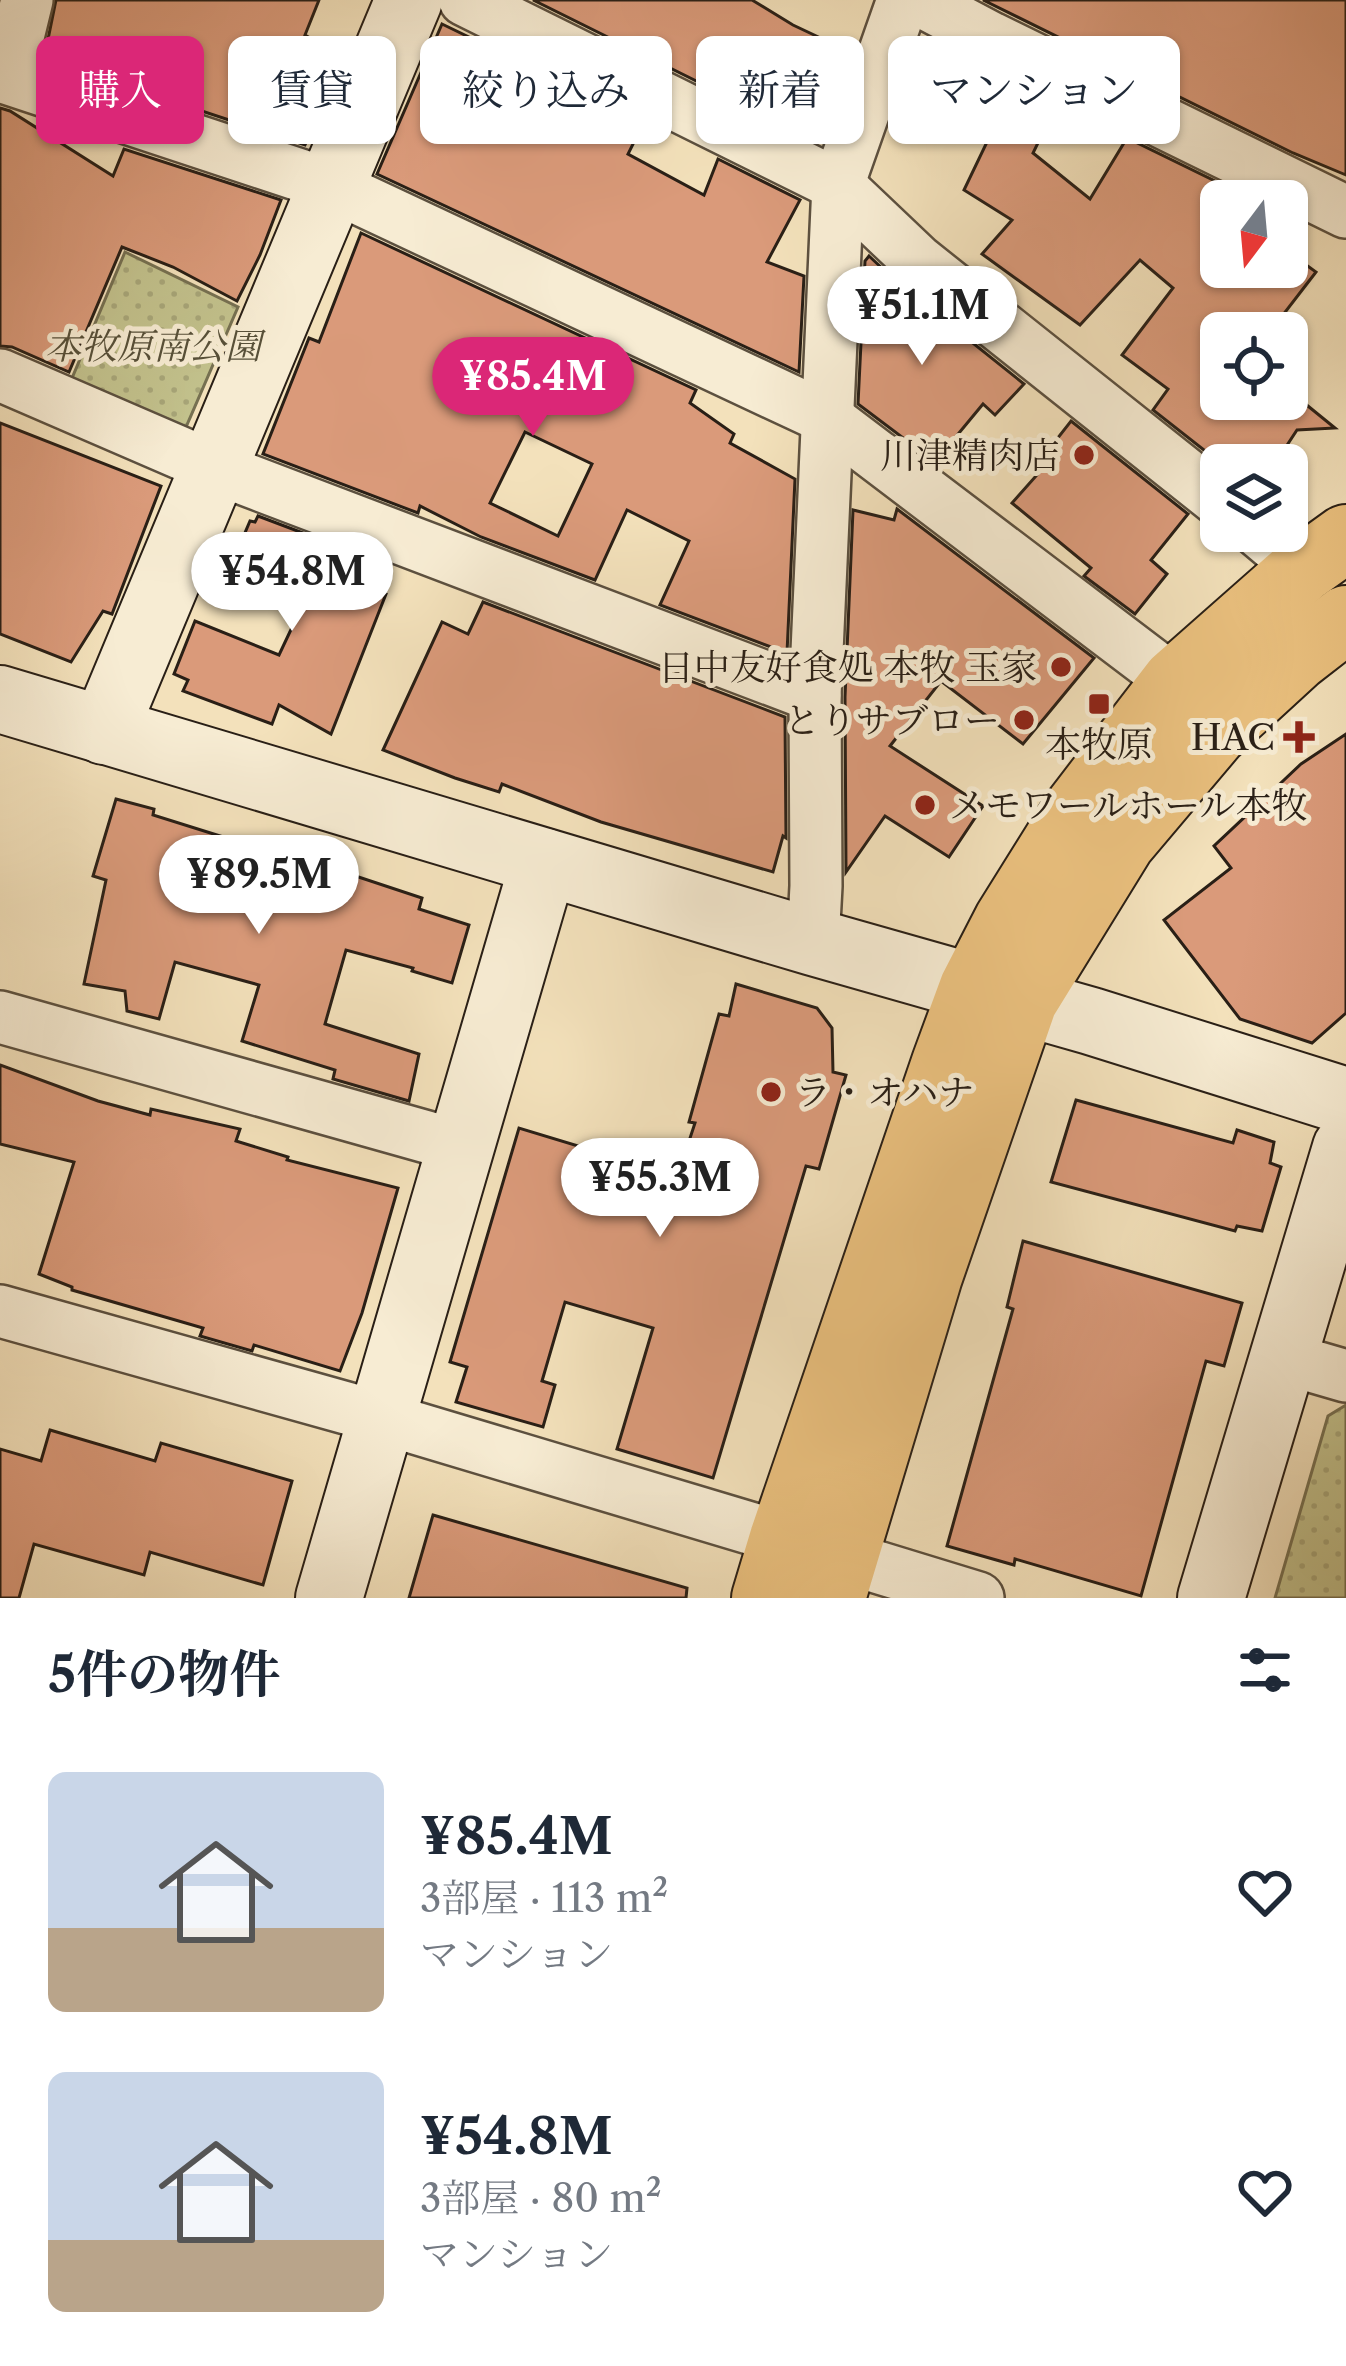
<!DOCTYPE html>
<html lang="ja">
<head>
<meta charset="utf-8">
<style>
	:root { --surface:#fff; --page:#f6f6f7; --text:#1f2937; --muted:#747a83; --accent:#db2777 }
	body { margin:0; font-family:"Libre Caslon Text","Noto Serif JP",serif; background:var(--page); color:var(--text); height:100vh; display:flex; flex-direction:column; font-size:45px; white-space:nowrap }
	* { box-sizing:border-box; margin:0 }
	p { font-size:39px; color:var(--muted) }
	.icon { flex:none; width:66px; height:66px; fill:none; stroke:currentColor; stroke-width:2; stroke-linecap:round; stroke-linejoin:round }
	.map { position:relative; height:1598px; overflow:hidden }
	.panel { display:flex; flex-direction:column; background:var(--surface); flex:1 }
	.panel>* { flex:none }
	.guide { position:absolute; left:36px; top:36px; width:1275px; height:108px; display:flex; gap:24px }
	.needle { width:78px; rotate:196deg }
	.fabs { position:absolute; left:1200px; top:180px; display:grid; gap:24px }
	.fabs a { display:grid; place-items:center; width:108px; height:108px; border-radius:18px; background:var(--surface); box-shadow:0 3px 9px #0004; font-size:60px }
	.price { position:absolute; translate:-50% -102px; padding:0 27px; border-radius:42px; background:#fff; color:#222; font-size:39px; line-height:78px; filter:drop-shadow(0 3px 6px #0008) }
	.price::after { content:''; position:absolute; left:50%; top:72px; width:36px; height:27px; margin-left:-18px; background:inherit; clip-path:polygon(0 0,100% 0,50% 100%) }
	.price.current { background:var(--accent); color:#fff }
	ul { padding:0; list-style:none }
	li { display:flex; align-items:center; gap:36px; height:300px; padding:0 48px }
	li span { display:grid; place-items:center; flex:none; width:336px; height:240px; border-radius:18px; color:#555 }
	li>.icon { margin-inline-start:auto }
	span .icon { width:144px; height:144px; fill:#fffc; stroke-width:1 }
	li b { font-size:51px }
	h2 { display:flex; justify-content:space-between; align-items:center; height:144px; padding:0 48px; font-size:51px }
	.chip { padding:0 42px; border-radius:18px; background:var(--surface); box-shadow:0 3px 9px #0004; font-size:42px; line-height:108px }
	.chip.current { background:var(--accent); color:#fff }
	.map>svg:first-child { display:block }
</style>
</head>
<body>
<div class="map">
<svg width="1346" height="1598" viewBox="0 0 1346 1598">
	<defs>
		<pattern id="park-dots" width="8" height="8" patternUnits="userSpaceOnUse" patternTransform="scale(3)"><rect width="8" height="8" fill="#c2c18c"/><path d="M2 2h.1M6 6h.1" fill="none" stroke="#a7a578" stroke-width="1.8" stroke-linecap="round"/></pattern>
	</defs>
	<rect width="100%" height="100%" fill="#f3e1bb"/>
	<filter id="stains"><feTurbulence type="fractalNoise" baseFrequency=".00167" numOctaves="4"/><feColorMatrix values="0 0 0 0 .2 0 0 0 0 .09 0 0 0 0 .02 0 0 0 .5 -.17"/></filter>
	<radialGradient id="worn" r=".72"><stop offset=".6" stop-color="#630" stop-opacity="0"/><stop offset="1" stop-color="#630" stop-opacity=".3"/></radialGradient>
	<g fill="url(#park-dots)" stroke="#767051" stroke-width="3">
		<path d="M 125,252 L 238,307 L 186,427 L 70,383 Z"/>
		<path d="M 1346,1405 L 1346,1598 L 1275,1598 L 1328,1416 Z"/>
	</g>
	<g fill="#da9a7a" stroke="#291f16" stroke-width="3" fill-rule="evenodd">
		<path d="M 56,0 L 319,0 L 305,35 L 344,58 L 305,145 L 44,59 Z"/>
		<path d="M 533,0 L 752,0 L 793,25 L 850,52 L 823,113 L 826,115 L 813,139 Z"/>
		<path d="M 983,0 L 1346,0 L 1346,175 L 1293,153 Z"/>
		<path d="M 442,24 L 644,122 L 628,154 L 704,195 L 718,159 L 800,200 L 767,262 L 804,276 L 799,372 L 377,174 Z"/>
		<path d="M 933,41 L 1057,104 L 1033,153 L 1090,199 L 1127,138 L 1221,184 L 1221,200 L 1218,203 L 1221,205 L 1221,267 L 1287,267 L 1287,251 L 1316,272 L 1269,333 L 1217,333 L 1221,336 L 1221,399 L 1287,399 L 1287,389 L 1335,428 L 1297,430 L 1274,465 L 1223,465 L 1153,410 L 1168,389 L 1122,355 L 1173,288 L 1140,260 L 1080,325 L 982,254 L 1012,220 L 964,190 L 988,140 L 906,95 Z"/>
		<path d="M 0,108 L 10,111 L 113,176 L 124,149 L 281,200 L 260,255 L 237,301 L 173,267 L 122,247 L 69,372 L 12,347 L 0,346 Z"/>
		<path d="M 361,233 L 696,390 L 690,403 L 734,434 L 730,443 L 795,479 L 787,653 L 660,605 L 689,541 L 627,510 L 595,580 L 481,537 L 420,506 L 418,513 L 263,454 L 309,338 L 319,342 ZM 525,432 L 592,464 L 558,536 L 490,503 Z"/>
		<path d="M 869,256 L 899,284 L 1024,384 L 995,415 L 983,404 L 935,462 L 858,404 L 865,261 Z"/>
		<path d="M 1071,421 L 1188,514 L 1151,560 L 1167,574 L 1135,614 L 1084,576 L 1091,568 L 1012,503 L 1052,458 L 1046,453 Z"/>
		<path d="M 0,423 L 161,486 L 112,614 L 103,611 L 71,662 L 0,634 Z"/>
		<path d="M 897,509 L 1094,658 L 1023,744 L 941,681 L 890,746 L 983,806 L 949,857 L 885,816 L 846,872 L 845,697 L 853,510 L 894,520 Z"/>
		<path d="M 258,516 L 385,564 L 374,588 L 386,594 L 331,734 L 279,705 L 272,724 L 183,691 L 188,680 L 174,674 L 195,621 L 279,655 L 312,585 L 236,554 L 250,521 L 255,522 Z"/>
		<path d="M 483,602 L 785,717 L 786,838 L 783,836 L 773,872 L 601,822 L 502,784 L 499,792 L 455,778 L 383,750 L 442,622 L 468,634 Z"/>
		<path d="M 1346,734 L 1346,1013 L 1312,1043 L 1240,1019 L 1164,920 L 1231,868 L 1214,846 L 1301,764 Z"/>
		<path d="M 116,799 L 154,809 L 153,815 L 252,846 L 253,842 L 422,898 L 419,909 L 469,925 L 452,983 L 412,971 L 413,968 L 346,950 L 325,1024 L 419,1054 L 409,1101 L 333,1079 L 335,1070 L 242,1041 L 259,985 L 175,962 L 159,1019 L 127,1011 L 125,991 L 84,984 L 106,880 L 93,876 Z"/>
		<path d="M 736,984 L 817,1008 L 832,1028 L 833,1072 L 846,1075 L 819,1169 L 806,1166 L 713,1478 L 617,1449 L 653,1328 L 565,1302 L 542,1381 L 555,1385 L 543,1427 L 456,1402 L 467,1367 L 450,1362 L 519,1128 L 598,1152 L 593,1169 L 672,1193 L 695,1123 L 689,1122 L 719,1014 L 729,1016 Z"/>
		<path d="M 0,1065 L 98,1101 L 150,1115 L 151,1109 L 240,1129 L 236,1141 L 288,1157 L 287,1160 L 398,1188 L 362,1313 L 340,1371 L 254,1345 L 252,1351 L 200,1336 L 203,1328 L 72,1290 L 72,1287 L 39,1274 L 74,1162 L 0,1144 Z"/>
		<path d="M 1076,1100 L 1233,1143 L 1237,1130 L 1274,1142 L 1270,1163 L 1281,1167 L 1262,1231 L 1237,1226 L 1235,1231 L 1051,1182 Z"/>
		<path d="M 1023,1241 L 1242,1303 L 1224,1366 L 1206,1361 L 1141,1596 L 1015,1559 L 1014,1565 L 947,1546 L 1013,1309 L 1007,1307 Z"/>
		<path d="M 50,1430 L 155,1461 L 161,1443 L 292,1481 L 263,1585 L 150,1552 L 144,1575 L 34,1544 L 19,1598 L 0,1598 L 0,1449 L 41,1461 Z"/>
		<path d="M 433,1515 L 687,1588 L 686,1598 L 409,1598 Z"/>
	</g>
	<g fill="none" stroke-linecap="round" stroke-linejoin="round">
		<defs>
			<g id="street">
				<path d="M 465,0 L 838,185 L 918,261 L 1221,502"/>
				<path d="M 919,0 L 991,38 L 1346,212"/>
				<path d="M 0,76 L 330,185 L 827,418 L 1175,682"/>
				<path d="M 8,78 L 27,0"/>
				<path d="M 0,375 L 213,467 L 815,696"/>
				<path d="M 1258,531 L 1303,569"/>
				<path d="M 813,942 L 816,886 L 815,696 L 838,185 L 903,0"/>
				<path d="M 0,1017 L 459,1146"/>
				<path d="M 0,1311 L 382,1418 L 783,1538"/>
				<path d="M 1284,1358 L 1346,1376"/>
				<path d="M 844,1557 L 978,1598"/>
			</g>
			<g id="secondary">
				<path d="M 0,699 L 813,942 L 1091,1021 L 1346,1101"/>
				<path d="M 104,731 L 409,0"/>
				<path d="M 329,1598 L 544,862"/>
				<path d="M 1211,1598 L 1346,1148"/>
			</g>
			<g id="primary">
				<path d="M 765,1598 L 783,1538 L 945,1063 L 973,987 L 1007,921 L 1075,812 L 1175,682 L 1303,569 L 1346,538"/>
				<path d="M 832,1598 L 929,1276 L 1024,1001 L 1122,842 L 1214,733 L 1297,657 L 1346,619"/>
			</g>
		</defs>
		<use href="#street" stroke="#5c503f" stroke-width="56"/>
		<use href="#secondary" stroke="#291f16" stroke-width="70"/>
		<use href="#primary" stroke="#291f16" stroke-width="70"/>
		<use href="#street" stroke="#f7ecd3" stroke-width="51"/>
		<use href="#secondary" stroke="#f7ecd3" stroke-width="66"/>
		<use href="#primary" stroke="#eac07e" stroke-width="66"/>
	</g>
	<g fill="#8f2418" stroke="#f7ecd3" stroke-width="4.5">
		<circle cx="1084" cy="455" r="12"/>
		<circle cx="1061" cy="667" r="12"/>
		<rect x="1087" y="692" width="24" height="24" rx="6"/>
		<circle cx="1024" cy="720" r="12"/>
		<path d="M1293 719h12v12h12v12h-12v12h-12v-12h-12v-12h12z"/>
		<circle cx="925" cy="805" r="12"/>
		<circle cx="771" cy="1092" r="12"/>
	</g>
	<g text-anchor="middle" stroke-width="10" stroke-linejoin="round" paint-order="stroke">
		<g font-size="36" font-style="italic" fill="#575039" stroke="#f7ecd3">
			<text x="153" y="359">本牧原南公園</text>
		</g>
		<g font-size="36" fill="#291f16" stroke="#f7ecd3" text-anchor="end">
			<text x="1060" y="468">川津精肉店</text>
			<text x="1037" y="680">日中友好食処 本牧 玉家</text>
			<text x="1000" y="733">とりサブロー</text>
			<text x="1275" y="750">HAC</text>
			<text x="1099" y="757" text-anchor="middle">本牧原</text>
			<text x="949" y="818" text-anchor="start">メモワールホール本牧</text>
			<text x="795" y="1105" text-anchor="start">ラ・オハナ</text>
		</g>
	</g>
	<rect width="100%" height="100%" filter="url(#stains)"/>
	<rect width="100%" height="100%" fill="url(#worn)"/>
</svg>
<div class="fabs">
<a><svg class="needle" viewBox="-14 -14 28 28"><path d="M0-13l5 13h-10z" fill="#e53935"/><path d="M0 13l5-13h-10z" fill="#747a83"/></svg></a>
<a><svg class="icon" aria-label="locate" viewBox="0 0 24 24"><circle cx="12" cy="12" r="6"/><path d="M12 2v4M12 18v4M2 12h4M18 12h4"/></svg></a>
<a><svg class="icon" aria-label="layers" viewBox="0 0 24 24"><path d="M12 4l9 5-9 5-9-5zM3 14l9 5 9-5"/></svg></a>
</div>
<b class="price" style="left:922px;top:368px">¥51.1M</b>
<b class="price current" style="left:533px;top:439px">¥85.4M</b>
<b class="price" style="left:292px;top:634px">¥54.8M</b>
<b class="price" style="left:259px;top:937px">¥89.5M</b>
<b class="price" style="left:660px;top:1240px">¥55.3M</b>
<div class="guide">
<a class="chip current">購入</a>
<a class="chip">賃貸</a>
<a class="chip">絞り込み</a>
<a class="chip">新着</a>
<a class="chip">マンション</a>
</div>
</div>
<section class="panel">
<h2>5件の物件<svg class="icon" aria-label="filters" viewBox="0 0 24 24"><path d="M4 7h16M4 17h16"/><circle cx="9" cy="7" r="2"/><circle cx="15" cy="17" r="2"/></svg></h2>
<ul>
<li><span style="background:linear-gradient(#c9d6e8 65%,#b9a48a 0)"><svg class="icon" aria-label="home" viewBox="0 0 24 24"><path d="M3 11l9-7 9 7M6 9v11h12V9"/></svg></span><div><b>¥85.4M</b><p>3部屋 · 113 m²</p><p>マンション</p></div><svg class="icon" aria-label="heart" viewBox="0 0 24 24"><path d="M12 20l-8-8c-3-5 5-10 8-4 3-6 11-1 8 4z"/></svg></li>
<li><span style="background:linear-gradient(#c9d6e8 70%,#b9a48a 0)"><svg class="icon" aria-label="home" viewBox="0 0 24 24"><path d="M3 11l9-7 9 7M6 9v11h12V9"/></svg></span><div><b>¥54.8M</b><p>3部屋 · 80 m²</p><p>マンション</p></div><svg class="icon" aria-label="heart" viewBox="0 0 24 24"><path d="M12 20l-8-8c-3-5 5-10 8-4 3-6 11-1 8 4z"/></svg></li>
</ul>
</section>
</body>
</html>
